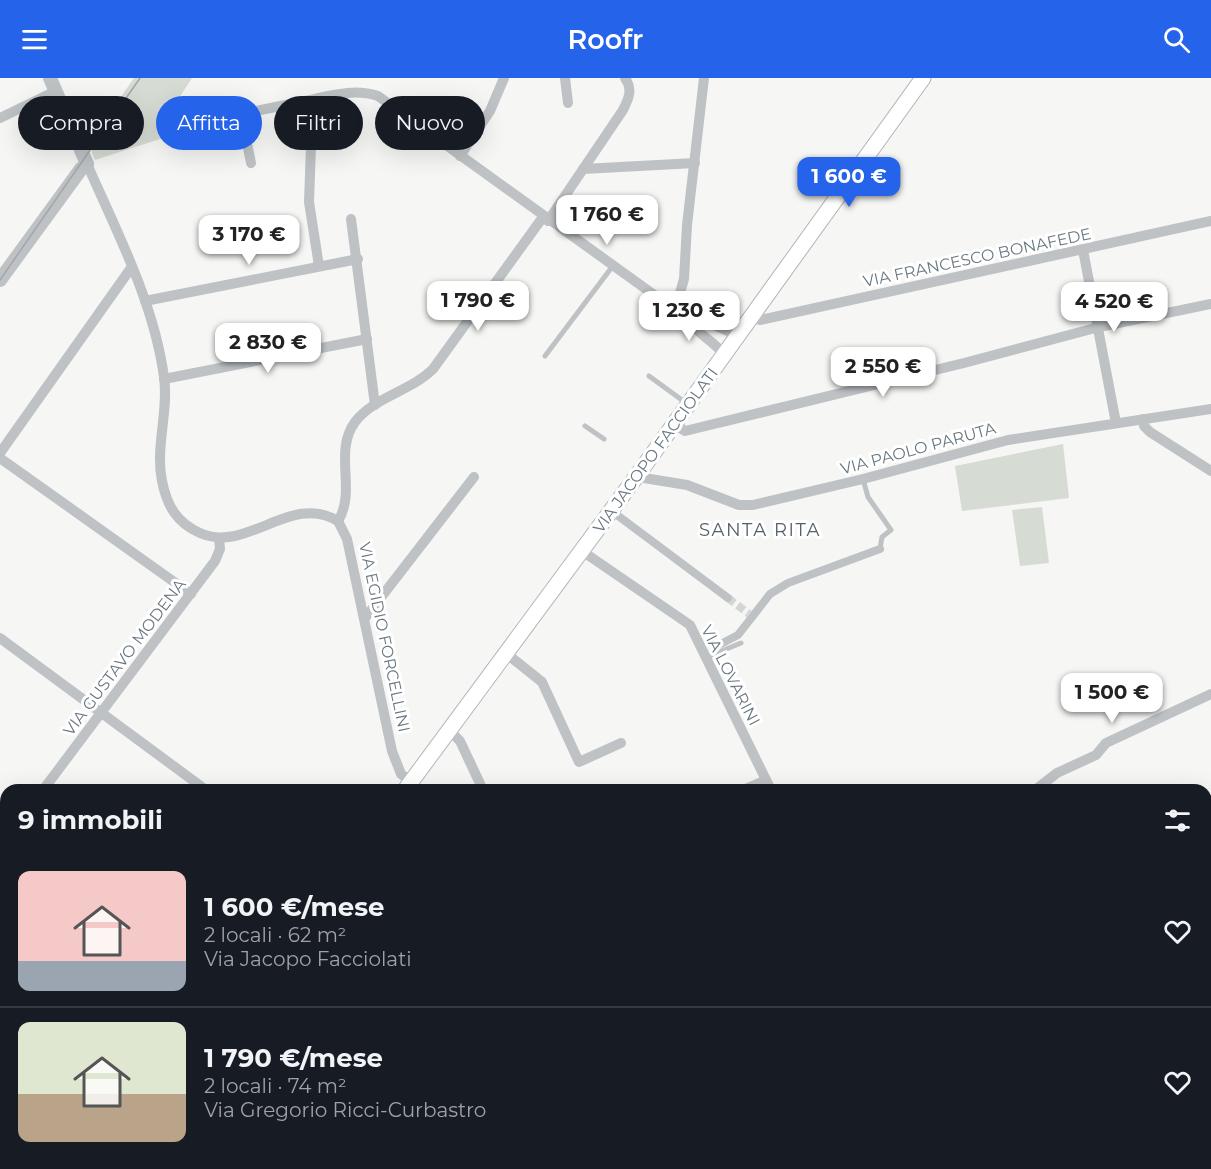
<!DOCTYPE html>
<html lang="it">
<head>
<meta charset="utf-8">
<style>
	:root { --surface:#171b24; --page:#242831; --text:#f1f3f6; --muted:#9ea1a6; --line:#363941; --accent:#2563eb }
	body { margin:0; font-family:Montserrat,sans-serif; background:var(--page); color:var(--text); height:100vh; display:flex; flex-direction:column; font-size:22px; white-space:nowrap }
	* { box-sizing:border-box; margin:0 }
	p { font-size:20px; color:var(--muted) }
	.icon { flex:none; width:33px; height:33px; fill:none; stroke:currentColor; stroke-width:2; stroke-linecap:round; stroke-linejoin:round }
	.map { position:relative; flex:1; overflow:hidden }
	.drawer { position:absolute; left:0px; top:706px; width:1212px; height:386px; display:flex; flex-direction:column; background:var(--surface); border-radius:18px 18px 0 0; box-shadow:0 6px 24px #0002 }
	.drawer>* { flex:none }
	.banner { position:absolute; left:18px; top:18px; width:600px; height:54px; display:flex; gap:12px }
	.price { position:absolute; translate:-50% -51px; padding:0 14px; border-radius:12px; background:#fff; color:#222; font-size:20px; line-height:39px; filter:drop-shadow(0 2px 3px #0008) }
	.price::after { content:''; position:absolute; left:50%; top:36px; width:18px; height:14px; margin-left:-9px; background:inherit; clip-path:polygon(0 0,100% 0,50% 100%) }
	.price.on { background:var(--accent); color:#fff }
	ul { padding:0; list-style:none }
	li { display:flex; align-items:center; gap:18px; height:150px; padding:0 18px }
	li+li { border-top:2px solid var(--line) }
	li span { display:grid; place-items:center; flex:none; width:168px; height:120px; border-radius:12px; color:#555 }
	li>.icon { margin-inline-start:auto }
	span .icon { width:72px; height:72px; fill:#fffc; stroke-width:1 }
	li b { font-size:26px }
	h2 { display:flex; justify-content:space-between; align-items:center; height:72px; padding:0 18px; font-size:26px }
	.pill { padding:0 21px; border-radius:27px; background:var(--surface); box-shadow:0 6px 24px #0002; font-size:21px; line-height:54px }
	.pill.on { background:var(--accent); color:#fff }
	header { display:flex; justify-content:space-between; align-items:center; height:78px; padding:0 18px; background:var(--accent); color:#fff; font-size:27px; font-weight:600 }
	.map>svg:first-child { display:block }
</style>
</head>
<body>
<header><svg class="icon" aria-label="menu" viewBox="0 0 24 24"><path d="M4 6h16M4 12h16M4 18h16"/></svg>Roofr<svg class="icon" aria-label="search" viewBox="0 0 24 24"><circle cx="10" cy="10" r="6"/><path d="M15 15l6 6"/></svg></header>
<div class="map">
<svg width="1211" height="1091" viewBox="0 0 1211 1091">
	<rect width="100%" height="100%" fill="#f6f6f4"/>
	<g fill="#d6dbd3">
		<path d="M 134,0 L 192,0 L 166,40 L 163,60 L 95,82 L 87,62 L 105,42 Z"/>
		<path d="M 1063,366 L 1069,420 L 962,433 L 955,388 Z"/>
		<path d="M 1042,429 L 1049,485 L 1020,488 L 1012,432 Z"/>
	</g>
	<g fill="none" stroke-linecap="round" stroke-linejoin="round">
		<path stroke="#d2d6d7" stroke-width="8" stroke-dasharray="8 4" stroke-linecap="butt" d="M 728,520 L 749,536"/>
		<defs>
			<g id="secondary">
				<path d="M 405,712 L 639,395 L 923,0"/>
				<path d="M 0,873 L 6,874"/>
				<path d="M 443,1086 L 449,1091"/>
			</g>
		</defs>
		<use href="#secondary" stroke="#b0b6b9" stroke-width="17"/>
		<g stroke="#bec2c5" stroke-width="5">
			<path d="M 545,278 L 612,189"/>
			<path d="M 649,298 L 686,325"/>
			<path d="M 585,348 L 604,361"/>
			<path d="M 864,405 L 868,419 L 891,452 L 882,459 L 880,471"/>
			<path d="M 707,579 L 741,565"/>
		</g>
		<g stroke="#bec2c5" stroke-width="8">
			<path d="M 617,437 L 728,520"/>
			<path d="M 715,569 L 738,557 L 770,516 L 788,505 L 880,471"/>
		</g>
		<g stroke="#bec2c5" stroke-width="10">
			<path d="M 565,0 L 568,25"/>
			<path d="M 0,40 L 56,13"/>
			<path d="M 460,78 L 490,33 L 504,0"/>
			<path d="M 251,85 L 241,36 L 305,23"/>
			<path d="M 87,86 C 117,154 154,225 164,299 C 169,333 155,369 162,403 C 167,428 177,445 200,455 C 247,476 291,414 338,443 L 347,461 L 392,673 L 401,696 L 412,704"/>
			<path d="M 583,91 L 695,85"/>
			<path d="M 351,141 L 375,327"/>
			<path d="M 548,143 L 623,32 C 629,20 633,11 625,0"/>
			<path d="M 1083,172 L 1116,345"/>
			<path d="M 319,188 L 309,124 L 311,68 L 305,23 C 330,18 353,10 378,18 L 689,242 C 697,257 714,262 723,276"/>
			<path d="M 145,223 L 358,181"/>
			<path d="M 675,232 L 684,201 L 687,147 L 704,0"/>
			<path d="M 751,239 L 760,242 L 1211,143"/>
			<path d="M 689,242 L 697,240 L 737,257"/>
			<path d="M 164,301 L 367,261"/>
			<path d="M 1143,341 L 1144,348 L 1150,354 L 1211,393"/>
			<path d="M 674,346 L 685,353 L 964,285 L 1099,249 L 1211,226"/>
			<path d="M 0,375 L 131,190"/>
			<path d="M 0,380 L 191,516"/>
			<path d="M 639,395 L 644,400 L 687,407 L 739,427 L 753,427 L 863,401 L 1008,362 L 1211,331"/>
			<path d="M 338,443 C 357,413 333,374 355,344 C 374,319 411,313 433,291 L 543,139"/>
			<path d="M 582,473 L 690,547 L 771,712"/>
			<path d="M 365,540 L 474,399"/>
			<path d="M 0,560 L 206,712"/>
			<path d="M 507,576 L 542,604 L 579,684 L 621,665"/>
			<path d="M 450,653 L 460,663 L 483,712"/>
			<path d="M 43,712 L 215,483 L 220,471 L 219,460"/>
			<path d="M 743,712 L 766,702"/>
			<path d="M 1035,712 L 1057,695 L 1096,677 L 1106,665 L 1211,616"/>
			<path d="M 0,771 L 6,763"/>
			<path d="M 1206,872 L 1211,872"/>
			<path d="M 0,970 L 6,962"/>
			<path d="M 125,1091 L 129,1086"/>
			<path d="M 359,1091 L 369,1086"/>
			<path d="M 617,1091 L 629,1086"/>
			<path d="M 954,1091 L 957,1086"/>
			<path d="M 967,1091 L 970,1086"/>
		</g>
		<path stroke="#bec2c5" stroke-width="14" d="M 0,202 L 81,91 L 87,86 L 50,0"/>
		<use href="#secondary" stroke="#fff" stroke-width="15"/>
		<path stroke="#a0a6aa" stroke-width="1.5" d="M 0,202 L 140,0"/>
	</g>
	<g text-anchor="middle" stroke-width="6" stroke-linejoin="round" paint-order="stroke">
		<g font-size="16" fill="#687881" stroke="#fff">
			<text transform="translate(977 179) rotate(-12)" y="6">VIA FRANCESCO BONAFEDE</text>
			<text transform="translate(918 370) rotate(-15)" y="6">VIA PAOLO PARUTA</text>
			<text transform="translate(655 372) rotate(-54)" y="6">VIA JACOPO FACCIOLATI</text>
			<text transform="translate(385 559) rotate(78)" y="6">VIA EGIDIO FORCELLINI</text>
			<text transform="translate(124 579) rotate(-53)" y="6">VIA GUSTAVO MODENA</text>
			<text transform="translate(731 597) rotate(63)" y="6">VIA LOVARINI</text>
		</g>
		<g font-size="18" letter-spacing="1.5" fill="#556167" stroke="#fff">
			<text x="760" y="458">SANTA RITA</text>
		</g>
	</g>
</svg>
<b class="price on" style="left:849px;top:130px">1 600 €</b>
<b class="price" style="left:607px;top:168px">1 760 €</b>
<b class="price" style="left:249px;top:188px">3 170 €</b>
<b class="price" style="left:478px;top:254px">1 790 €</b>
<b class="price" style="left:1114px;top:255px">4 520 €</b>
<b class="price" style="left:689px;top:264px">1 230 €</b>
<b class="price" style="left:268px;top:296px">2 830 €</b>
<b class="price" style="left:883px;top:320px">2 550 €</b>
<b class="price" style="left:1112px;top:646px">1 500 €</b>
<div class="banner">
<a class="pill">Compra</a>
<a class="pill on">Affitta</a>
<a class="pill">Filtri</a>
<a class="pill">Nuovo</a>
</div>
<section class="drawer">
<h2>9 immobili<svg class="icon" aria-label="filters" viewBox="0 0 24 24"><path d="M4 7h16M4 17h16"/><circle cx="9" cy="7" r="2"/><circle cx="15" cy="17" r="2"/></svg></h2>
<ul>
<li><span style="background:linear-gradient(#f6c9c9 75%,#9aa5b1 0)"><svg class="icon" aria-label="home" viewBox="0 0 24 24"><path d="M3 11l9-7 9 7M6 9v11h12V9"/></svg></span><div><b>1 600 €/mese</b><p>2 locali · 62 m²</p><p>Via Jacopo Facciolati</p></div><svg class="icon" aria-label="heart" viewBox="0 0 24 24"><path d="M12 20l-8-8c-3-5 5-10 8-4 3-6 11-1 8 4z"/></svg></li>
<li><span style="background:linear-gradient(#dfe7d0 60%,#b9a48a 0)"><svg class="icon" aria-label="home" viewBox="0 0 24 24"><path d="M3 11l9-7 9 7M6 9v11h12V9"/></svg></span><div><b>1 790 €/mese</b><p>2 locali · 74 m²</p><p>Via Gregorio Ricci-Curbastro</p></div><svg class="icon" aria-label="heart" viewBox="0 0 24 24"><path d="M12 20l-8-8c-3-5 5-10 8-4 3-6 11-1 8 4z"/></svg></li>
</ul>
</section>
</div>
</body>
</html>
